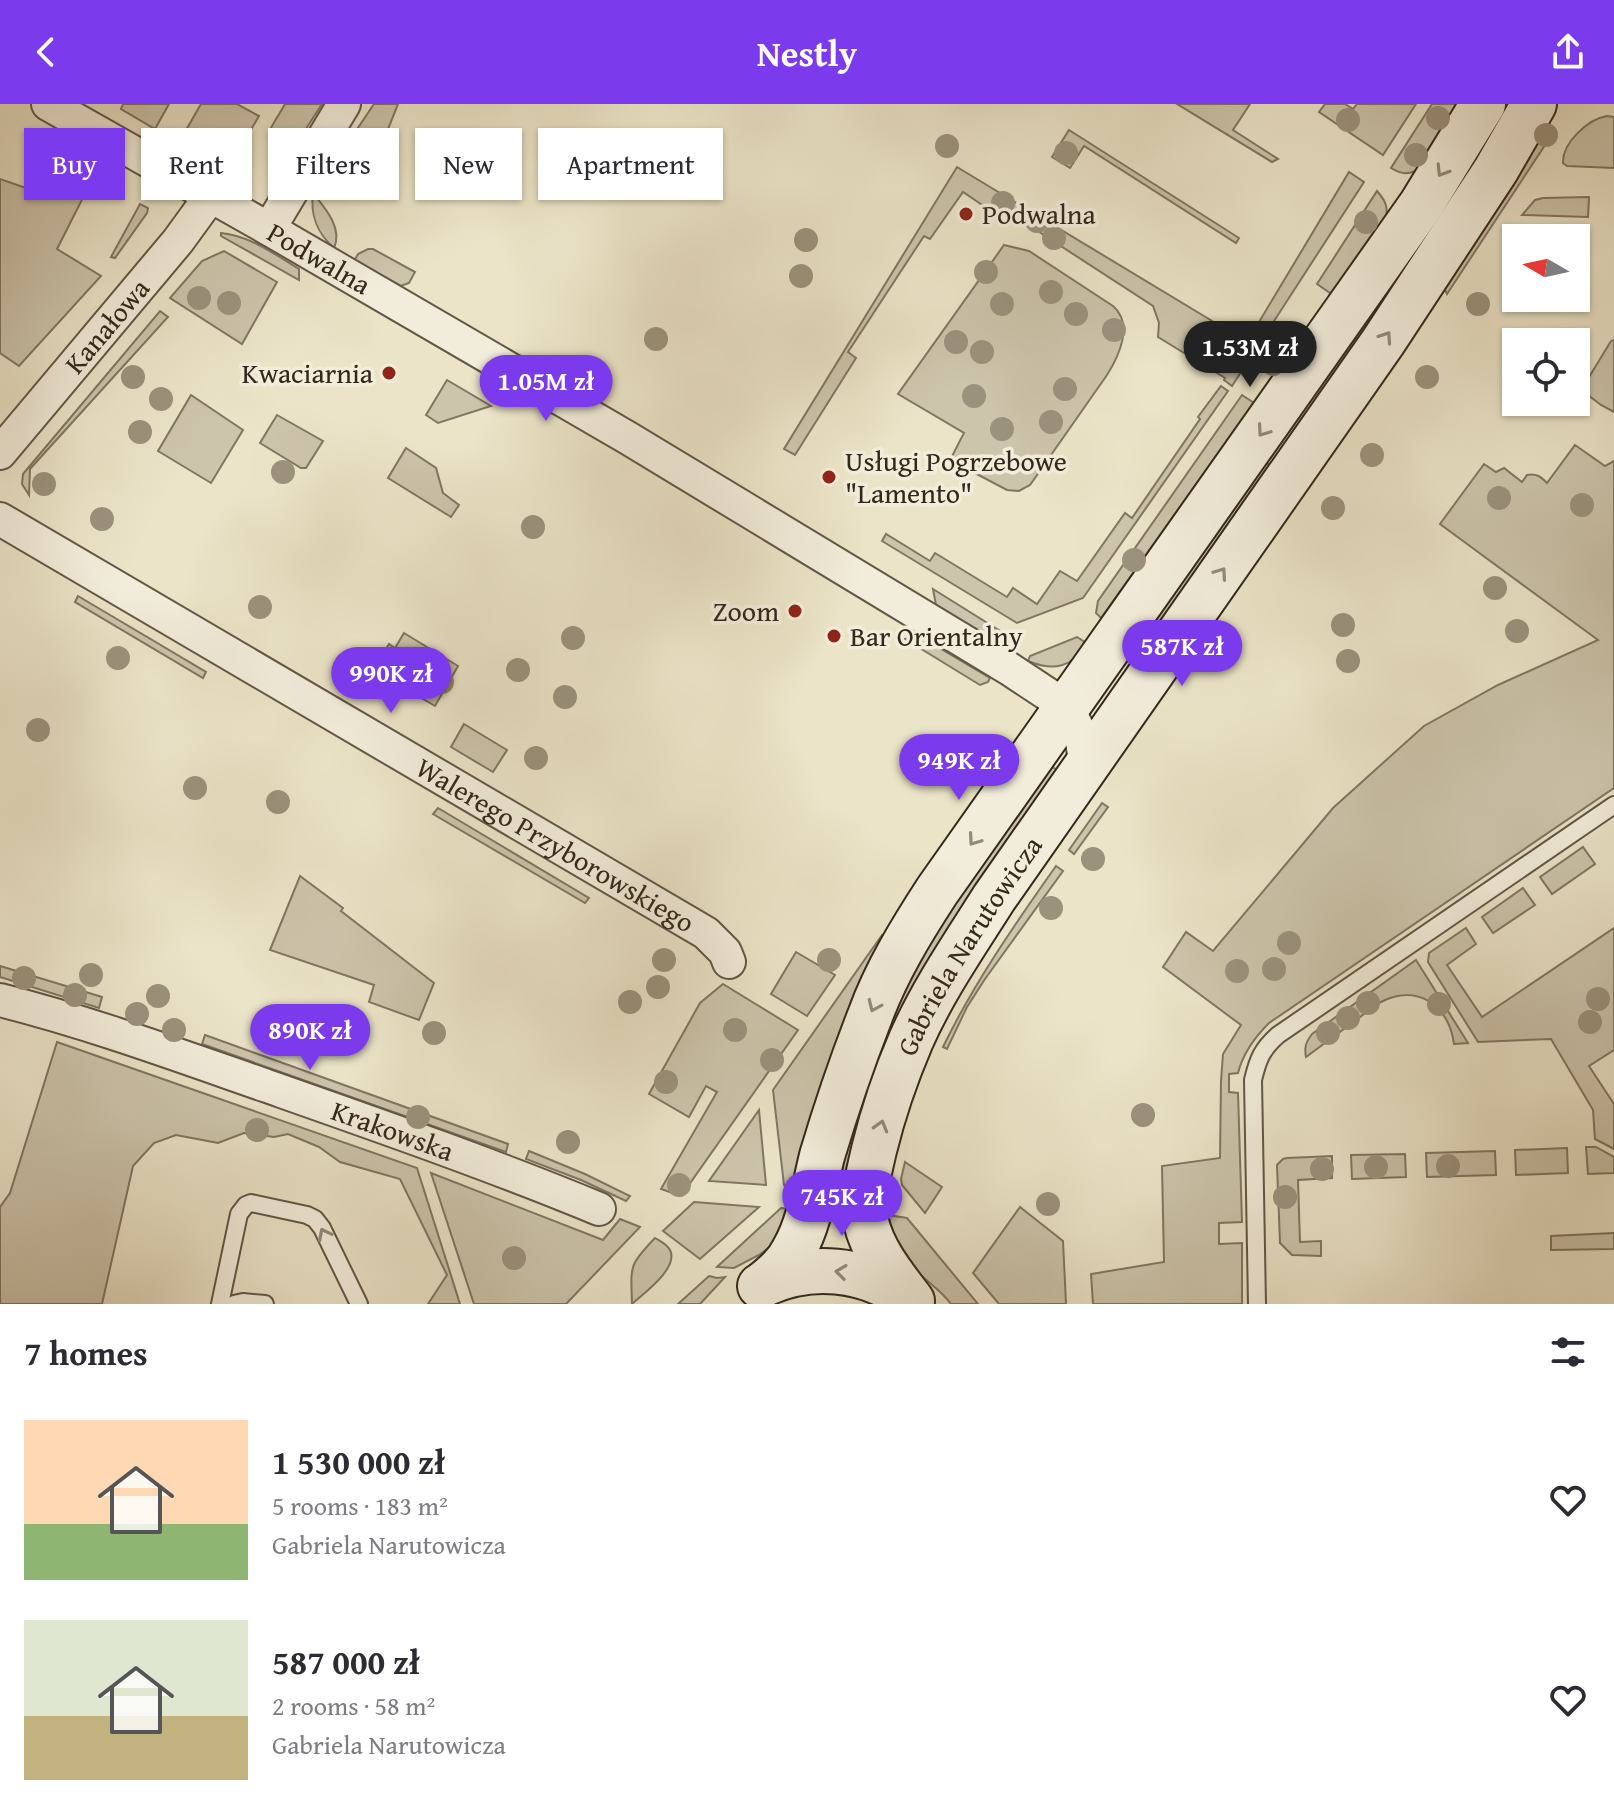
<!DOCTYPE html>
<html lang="en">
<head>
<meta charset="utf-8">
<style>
	:root { --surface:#fff; --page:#f2f2f3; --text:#2b2b33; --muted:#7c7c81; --accent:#7c3aed }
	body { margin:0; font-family:"Gentium Book Plus",serif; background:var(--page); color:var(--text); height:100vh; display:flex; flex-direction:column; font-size:30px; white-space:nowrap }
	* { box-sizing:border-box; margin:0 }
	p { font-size:26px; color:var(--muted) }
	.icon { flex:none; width:44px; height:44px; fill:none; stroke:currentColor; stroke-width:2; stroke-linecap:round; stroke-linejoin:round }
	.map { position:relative; height:1200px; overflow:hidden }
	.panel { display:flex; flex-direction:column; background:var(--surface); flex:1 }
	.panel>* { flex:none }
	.guide { position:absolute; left:24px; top:24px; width:800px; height:72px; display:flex; gap:16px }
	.needle { width:52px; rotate:279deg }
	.buttons { position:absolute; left:1502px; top:120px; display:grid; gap:16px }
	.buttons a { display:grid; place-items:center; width:88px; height:88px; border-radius:0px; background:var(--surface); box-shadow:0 2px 6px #0004; font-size:40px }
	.price { position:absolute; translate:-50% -68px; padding:0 18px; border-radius:28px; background:var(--accent); color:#fff; font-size:26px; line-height:52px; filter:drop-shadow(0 2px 4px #0008) }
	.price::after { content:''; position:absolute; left:50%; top:48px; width:24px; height:18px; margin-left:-12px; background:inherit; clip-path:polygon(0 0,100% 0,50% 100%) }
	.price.selected { background:#222; color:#fff }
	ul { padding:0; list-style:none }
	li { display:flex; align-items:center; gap:24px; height:200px; padding:0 24px }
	li span { display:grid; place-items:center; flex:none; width:224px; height:160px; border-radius:0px; color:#555 }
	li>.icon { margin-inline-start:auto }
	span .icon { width:96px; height:96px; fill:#fffc; stroke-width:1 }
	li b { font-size:34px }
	h2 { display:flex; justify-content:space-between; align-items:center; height:96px; padding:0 24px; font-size:34px }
	.pill { padding:0 28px; border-radius:0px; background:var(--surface); box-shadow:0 2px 6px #0004; font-size:28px; line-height:72px }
	.pill.selected { background:var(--accent); color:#fff }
	header { display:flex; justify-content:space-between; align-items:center; height:104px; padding:0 24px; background:var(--accent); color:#fff; font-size:36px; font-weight:800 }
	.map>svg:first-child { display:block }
</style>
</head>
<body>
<header><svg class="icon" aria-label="back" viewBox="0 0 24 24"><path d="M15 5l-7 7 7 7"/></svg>Nestly<svg class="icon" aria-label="share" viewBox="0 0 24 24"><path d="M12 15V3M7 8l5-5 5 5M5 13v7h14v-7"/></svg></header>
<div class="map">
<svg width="1614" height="1200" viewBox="0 0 1614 1200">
	<rect width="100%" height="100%" fill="#ebe4c8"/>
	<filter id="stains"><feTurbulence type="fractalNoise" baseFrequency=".0025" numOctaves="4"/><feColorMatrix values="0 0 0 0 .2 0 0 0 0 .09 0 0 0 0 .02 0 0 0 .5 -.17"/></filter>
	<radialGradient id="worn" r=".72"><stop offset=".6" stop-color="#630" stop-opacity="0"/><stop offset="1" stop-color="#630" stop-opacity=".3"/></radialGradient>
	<g fill="#ccc4ab" stroke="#807663" stroke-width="2">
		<path d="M 123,0 L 169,0 L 155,25 L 121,5 Z"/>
		<path d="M 201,0 L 237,0 L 259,12 L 232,58 C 211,66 195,51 178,40 Z"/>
		<path d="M 285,0 L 322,0 L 300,34 L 302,36 L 291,55 C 257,33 268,31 285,0 Z"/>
		<path d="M 374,0 L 398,0 L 363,88 L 351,91 L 320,74 L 334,53 L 337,55 Z"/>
		<path d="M 1177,0 L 1250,0 L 1233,26 L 1278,55 L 1272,58 Z"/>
		<path d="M 1325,0 L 1345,0 L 1353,5 L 1357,0 L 1416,0 L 1383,51 L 1319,8 Z"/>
		<path d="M 1432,0 L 1462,0 L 1418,66 C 1407,71 1401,70 1391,64 Z"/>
		<path d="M 1607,12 L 1614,13 L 1614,64 L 1567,62 L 1563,59 C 1562,39 1588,15 1607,12 Z"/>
		<path d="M 1545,24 L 1553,29 L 1447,190 L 1444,184 Z"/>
		<path d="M 1069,26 L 1239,134 L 1236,139 L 1084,42 L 1070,64 L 1052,53 Z"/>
		<path d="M 74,48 L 99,62 L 57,145 L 101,172 L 19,262 L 0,249 L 0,75 L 26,84 L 41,85 Z"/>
		<path d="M 957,63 L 1247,238 L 1349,68 L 1364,78 L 1232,282 L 1224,276 L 1225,274 L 1158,233 L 1159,219 L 1153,202 L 1010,109 L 996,104 L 988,105 L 963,88 L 930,135 L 924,132 L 848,248 L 856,254 L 795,351 L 784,345 Z"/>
		<path d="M 1377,87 C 1386,97 1389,104 1385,118 L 1333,191 L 1317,180 Z"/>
		<path d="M 313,89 C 325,104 343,124 334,144 C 317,129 310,112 313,89 Z"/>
		<path d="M 1589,93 L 1588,113 L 1522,111 L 1535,96 L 1543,94 Z"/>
		<path d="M 140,100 L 148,104 L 147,109 L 115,154 L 111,153 Z"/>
		<path d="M 221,129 C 251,132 274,150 299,165 L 299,176 L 221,132 Z"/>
		<path d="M 1004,141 L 1029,147 L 1113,202 C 1134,220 1119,252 1107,271 L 1030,381 L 1019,387 L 1007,386 L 950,356 L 964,329 L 898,290 Z"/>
		<path d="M 368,145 L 373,145 L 415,168 L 409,179 L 401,182 L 354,157 L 358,150 Z"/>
		<path d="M 224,147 L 277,178 L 242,240 L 170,194 L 202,157 Z"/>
		<path d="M 160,207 L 168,213 L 30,365 L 29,391 L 22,380 L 23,370 Z"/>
		<path d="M 1614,236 L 1614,308 L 1601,301 L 1584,288 L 1583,283 L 1611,237 Z"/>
		<path d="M 447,276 L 491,302 L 438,319 L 426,311 Z"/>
		<path d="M 1221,282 L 1228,287 L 1083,494 L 1017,519 L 882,437 L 886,430 L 930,457 L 935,449 L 1007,493 L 1013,484 L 1037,500 L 1060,467 L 1077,477 L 1125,409 L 1132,414 L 1200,315 L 1198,313 Z"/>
		<path d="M 191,291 L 243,326 L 211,379 L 158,347 Z"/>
		<path d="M 1242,291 L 1254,299 L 1101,514 L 1096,509 L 1098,497 Z"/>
		<path d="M 277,311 L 323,337 L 306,364 L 301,364 L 260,339 Z"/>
		<path d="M 1575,341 L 1605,362 L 1614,357 L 1614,684 L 1269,919 C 1254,934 1243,949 1238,969 L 1229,970 L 1229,988 L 1238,989 L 1242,1118 L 1219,1119 L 1219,1140 L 1242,1139 L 1242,1200 L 1093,1200 L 1091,1170 L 1164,1158 L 1162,1062 L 1220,1054 L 1221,977 L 1223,950 L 1241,921 L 1163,863 L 1186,828 L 1213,847 L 1333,704 L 1424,622 L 1498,581 L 1598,536 L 1440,420 L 1484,360 L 1496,368 L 1504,364 L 1522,378 L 1527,371 C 1537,369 1541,373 1547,379 Z"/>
		<path d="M 406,344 L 436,364 L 443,389 L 459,401 L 451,413 L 388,374 Z"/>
		<path d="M 1263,358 L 1271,361 L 1144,547 L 1135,541 Z"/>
		<path d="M 933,485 L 1005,530 L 1010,537 L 1010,545 L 936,501 Z"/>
		<path d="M 78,492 L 206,568 L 203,574 L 75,498 Z"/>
		<path d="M 404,529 L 458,562 L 435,602 L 373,566 L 389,540 L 395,544 Z"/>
		<path d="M 919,532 L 990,574 L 988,578 L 980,581 L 905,535 Z"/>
		<path d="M 1077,533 L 1088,540 C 1072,563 1054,568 1028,557 L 1030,552 Z"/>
		<path d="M 464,620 L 507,646 L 493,668 L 451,643 Z"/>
		<path d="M 1051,662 L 1057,666 L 1057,669 L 848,1088 L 834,1087 L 883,931 L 933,826 Z"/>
		<path d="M 1102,699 L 1108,703 L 1074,750 L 1069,746 Z"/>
		<path d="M 438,704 L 589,794 L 585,799 L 433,710 Z"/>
		<path d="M 1583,743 L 1595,760 L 1552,790 L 1540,773 Z"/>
		<path d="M 1056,762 L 1063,767 L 985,875 L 967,903 L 947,945 L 943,943 C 974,879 1015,820 1056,762 Z"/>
		<path d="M 300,772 L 343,804 L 341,807 L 434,879 L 419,916 L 369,898 L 374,881 L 270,846 Z"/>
		<path d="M 1523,784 L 1535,801 L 1493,829 L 1482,813 Z"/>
		<path d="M 1466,824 L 1476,840 L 1447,861 L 1482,913 L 1614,824 L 1614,946 L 1589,962 L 1614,1000 L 1614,1045 L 1595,1035 L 1593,1006 L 1551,935 L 1478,938 L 1428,858 L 1429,849 Z"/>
		<path d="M 882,831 L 886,835 L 796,1084 L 784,1081 L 773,986 Z"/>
		<path d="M 796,848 L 835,871 L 807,912 L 771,890 Z"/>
		<path d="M 1416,856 L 1468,939 L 1454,940 C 1449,900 1416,879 1379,899 L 1306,953 C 1304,943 1306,938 1312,930 Z"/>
		<path d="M 0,862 L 102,893 L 99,904 L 0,873 Z"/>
		<path d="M 723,880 L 798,926 L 681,1092 L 661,1085 L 717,988 L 706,982 L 689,1013 L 649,990 L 700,899 Z"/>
		<path d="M 205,931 L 508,1040 L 506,1048 L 202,940 Z"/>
		<path d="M 57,938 L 417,1064 L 460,1200 L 428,1200 L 447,1171 L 400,1075 L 340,1058 L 319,1043 L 288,1030 L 274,1033 L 244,1029 L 218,1039 L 176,1031 L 154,1039 L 133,1062 L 102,1200 L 0,1200 L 0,1103 L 10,1089 Z"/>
		<path d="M 759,1006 L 766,1081 L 709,1077 Z"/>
		<path d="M 1596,1043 L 1614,1053 L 1614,1069 L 1588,1070 L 1586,1043 Z"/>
		<path d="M 1567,1044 L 1568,1069 L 1516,1071 L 1515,1046 Z"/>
		<path d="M 529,1047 L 585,1070 L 630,1092 L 626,1097 L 581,1076 L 526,1055 Z"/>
		<path d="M 1495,1047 L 1496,1071 L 1427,1073 L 1426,1049 Z"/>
		<path d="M 1405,1050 L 1406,1073 L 1352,1075 L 1351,1051 Z"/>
		<path d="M 1332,1052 L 1332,1074 L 1298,1076 L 1300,1138 L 1321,1137 L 1321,1152 L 1292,1151 L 1280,1139 L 1277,1061 L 1283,1055 L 1287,1054 Z"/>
		<path d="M 905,1058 L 942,1083 L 925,1109 L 902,1081 L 901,1075 Z"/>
		<path d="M 431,1069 L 603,1136 L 620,1115 L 640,1123 L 566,1200 L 474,1200 Z"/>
		<path d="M 694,1098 L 759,1103 L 700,1155 L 663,1127 Z"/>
		<path d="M 1020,1103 L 1063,1137 L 1066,1200 L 999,1200 L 973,1169 Z"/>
		<path d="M 781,1104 L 792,1105 L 775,1139 L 759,1151 L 734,1164 L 717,1163 Z"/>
		<path d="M 888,1111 L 907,1114 L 978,1200 L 951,1200 C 943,1189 933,1182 923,1173 C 905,1157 894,1134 888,1111 Z"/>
		<path d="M 1614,1129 L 1614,1145 L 1551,1146 L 1551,1132 Z"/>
		<path d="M 655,1134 C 660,1137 667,1140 670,1146 C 679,1164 644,1189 632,1200 C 631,1162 628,1162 655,1134 Z"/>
		<path d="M 709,1172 L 717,1174 L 725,1173 L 700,1200 L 678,1200 Z"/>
	</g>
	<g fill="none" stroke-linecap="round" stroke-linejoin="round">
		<defs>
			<g id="lane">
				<path d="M 220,1200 L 239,1110 L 246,1101 L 251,1099 L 307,1111 L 315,1115 L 322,1124 L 359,1200"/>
				<path d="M 234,1200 L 243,1198 L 265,1200"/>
				<path d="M 1257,1200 L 1253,976 C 1258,955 1262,945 1278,931 L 1614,701"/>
			</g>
			<g id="street">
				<path id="s1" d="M 48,0 L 269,125 L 628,334 L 1008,564 L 1067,603 L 1081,631 L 1086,663"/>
				<path d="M 269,125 L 344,0"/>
				<path id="s2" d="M 0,349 L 178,137 L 210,93"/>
				<path id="s3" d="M 0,415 L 706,829 L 725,848 L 729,858"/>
				<path id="s4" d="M 0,896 C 91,919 178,951 267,982 C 378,1021 490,1060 599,1105"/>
			</g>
			<g id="secondary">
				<path d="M 760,1182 C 809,1158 865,1163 910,1196"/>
				<path d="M 761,1182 C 774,1171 786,1162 794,1146 C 810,1118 814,1084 822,1052 C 836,1005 852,958 870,912 C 886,868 911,827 937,787 L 1421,101 L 1483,0"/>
				<path id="s5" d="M 912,1197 C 894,1173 873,1148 866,1118 C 861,1095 869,1069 874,1046 C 883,1009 896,971 911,936 C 933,886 965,840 994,794 L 1383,238 L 1496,66 L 1534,0"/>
			</g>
		</defs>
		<use href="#lane" stroke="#625746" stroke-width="20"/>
		<use href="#street" stroke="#625746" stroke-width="36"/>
		<use href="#secondary" stroke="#34281b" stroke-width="48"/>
		<use href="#lane" stroke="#f2eddb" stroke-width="16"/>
		<use href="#street" stroke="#f2eddb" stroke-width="32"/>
		<use href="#secondary" stroke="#f2eddb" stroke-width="44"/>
	</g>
	<g fill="#9b927d">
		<circle cx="1438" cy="14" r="12"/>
		<circle cx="1348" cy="16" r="12"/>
		<circle cx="1546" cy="31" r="12"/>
		<circle cx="947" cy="42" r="12"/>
		<circle cx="1066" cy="49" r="12"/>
		<circle cx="1416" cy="51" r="12"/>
		<circle cx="1003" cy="99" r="12"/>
		<circle cx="1037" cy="117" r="12"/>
		<circle cx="1366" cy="118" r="12"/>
		<circle cx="1054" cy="134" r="12"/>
		<circle cx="806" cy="136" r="12"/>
		<circle cx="986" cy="168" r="12"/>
		<circle cx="801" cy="172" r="12"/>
		<circle cx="1051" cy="188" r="12"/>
		<circle cx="199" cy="194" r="12"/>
		<circle cx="229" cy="199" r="12"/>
		<circle cx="1002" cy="200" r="12"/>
		<circle cx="1478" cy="200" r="12"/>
		<circle cx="1076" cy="210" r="12"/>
		<circle cx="1114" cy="226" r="12"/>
		<circle cx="656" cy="235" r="12"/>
		<circle cx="956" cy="238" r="12"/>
		<circle cx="982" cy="248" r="12"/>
		<circle cx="1273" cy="260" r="12"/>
		<circle cx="133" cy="273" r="12"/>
		<circle cx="1427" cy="273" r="12"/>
		<circle cx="1065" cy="285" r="12"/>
		<circle cx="974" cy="292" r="12"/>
		<circle cx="161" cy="295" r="12"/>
		<circle cx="1051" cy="318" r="12"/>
		<circle cx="1002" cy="325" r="12"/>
		<circle cx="140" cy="328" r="12"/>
		<circle cx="1372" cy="351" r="12"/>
		<circle cx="283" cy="368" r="12"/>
		<circle cx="44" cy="380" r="12"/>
		<circle cx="1499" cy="394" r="12"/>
		<circle cx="1582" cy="401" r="12"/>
		<circle cx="1333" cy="404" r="12"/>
		<circle cx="102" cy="415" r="12"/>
		<circle cx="533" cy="423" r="12"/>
		<circle cx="1134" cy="456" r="12"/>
		<circle cx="1495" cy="484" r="12"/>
		<circle cx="260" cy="503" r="12"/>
		<circle cx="1343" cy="521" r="12"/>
		<circle cx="1517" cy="527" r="12"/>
		<circle cx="573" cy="534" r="12"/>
		<circle cx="118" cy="554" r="12"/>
		<circle cx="1348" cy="557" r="12"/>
		<circle cx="518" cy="566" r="12"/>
		<circle cx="442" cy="578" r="12"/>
		<circle cx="565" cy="593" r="12"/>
		<circle cx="38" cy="626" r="12"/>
		<circle cx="536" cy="654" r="12"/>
		<circle cx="195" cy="684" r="12"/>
		<circle cx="278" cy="698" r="12"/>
		<circle cx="1093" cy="755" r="12"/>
		<circle cx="1051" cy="804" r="12"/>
		<circle cx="1289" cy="839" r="12"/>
		<circle cx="664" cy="856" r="12"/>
		<circle cx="829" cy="856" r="12"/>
		<circle cx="1274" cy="865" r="12"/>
		<circle cx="1237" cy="867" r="12"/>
		<circle cx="91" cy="871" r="12"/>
		<circle cx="24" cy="874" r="12"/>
		<circle cx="658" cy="883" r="12"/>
		<circle cx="75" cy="891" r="12"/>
		<circle cx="158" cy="892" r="12"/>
		<circle cx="1598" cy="895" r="12"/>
		<circle cx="630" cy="898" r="12"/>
		<circle cx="1368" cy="899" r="12"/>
		<circle cx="1439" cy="900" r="12"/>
		<circle cx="137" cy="910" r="12"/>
		<circle cx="1348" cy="914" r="12"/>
		<circle cx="1590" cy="918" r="12"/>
		<circle cx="174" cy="926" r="12"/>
		<circle cx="735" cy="926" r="12"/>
		<circle cx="434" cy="929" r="12"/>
		<circle cx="1328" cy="929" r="12"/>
		<circle cx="772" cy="956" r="12"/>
		<circle cx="666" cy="978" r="12"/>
		<circle cx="1143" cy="1011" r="12"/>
		<circle cx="418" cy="1013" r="12"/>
		<circle cx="257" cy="1026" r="12"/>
		<circle cx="568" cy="1038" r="12"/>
		<circle cx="1448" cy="1062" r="12"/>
		<circle cx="1376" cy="1063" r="12"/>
		<circle cx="1322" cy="1065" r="12"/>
		<circle cx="679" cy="1081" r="12"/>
		<circle cx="1285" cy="1093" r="12"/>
		<circle cx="1048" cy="1100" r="12"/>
		<circle cx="514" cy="1154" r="12"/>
	</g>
	<defs><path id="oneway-chevron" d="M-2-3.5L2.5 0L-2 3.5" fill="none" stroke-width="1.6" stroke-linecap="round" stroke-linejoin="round" transform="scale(2)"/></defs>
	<g stroke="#938a7b">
		<use href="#oneway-chevron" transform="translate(1442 67) rotate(122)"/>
		<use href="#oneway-chevron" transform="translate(1386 233) rotate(-56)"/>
		<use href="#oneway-chevron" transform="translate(1263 327) rotate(125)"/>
		<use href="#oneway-chevron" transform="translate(1221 469) rotate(-55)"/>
		<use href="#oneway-chevron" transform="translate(974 736) rotate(125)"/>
		<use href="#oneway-chevron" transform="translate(874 902) rotate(114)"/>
		<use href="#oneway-chevron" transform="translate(881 1022) rotate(-74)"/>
		<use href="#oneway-chevron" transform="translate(324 1130) rotate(-117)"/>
		<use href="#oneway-chevron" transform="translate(841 1168) rotate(-173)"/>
	</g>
	<g fill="#8f2418" stroke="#f2eddb" stroke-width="3">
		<circle cx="966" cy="110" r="8"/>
		<circle cx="389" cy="269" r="8"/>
		<circle cx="829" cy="373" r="8"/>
		<circle cx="795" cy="507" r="8"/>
		<circle cx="834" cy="532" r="8"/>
	</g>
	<g text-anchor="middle" stroke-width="7" stroke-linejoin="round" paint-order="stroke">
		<g font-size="28" fill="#34281b" stroke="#f2eddb" text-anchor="start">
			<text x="982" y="120">Podwalna</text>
			<text x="373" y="279" text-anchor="end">Kwaciarnia</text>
			<text x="845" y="367">Usługi Pogrzebowe<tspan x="845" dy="32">"Lamento"</tspan></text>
			<text x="779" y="517" text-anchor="end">Zoom</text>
			<text x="850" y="542">Bar Orientalny</text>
		</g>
		<g font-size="28" fill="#34281b" stroke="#f2eddb">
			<text dy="10" stroke="none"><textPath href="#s1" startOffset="312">Podwalna</textPath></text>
			<text dy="10" stroke="none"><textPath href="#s2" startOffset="166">Kanałowa</textPath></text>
			<text dy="10" stroke="none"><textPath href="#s3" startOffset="644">Walerego Przyborowskiego</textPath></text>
			<text dy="10" stroke="none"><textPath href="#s5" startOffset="392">Gabriela Narutowicza</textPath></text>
			<text dy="10" stroke="none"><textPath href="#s4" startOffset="414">Krakowska</textPath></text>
		</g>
	</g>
	<rect width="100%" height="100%" filter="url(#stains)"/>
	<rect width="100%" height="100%" fill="url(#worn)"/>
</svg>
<div class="buttons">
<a><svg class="needle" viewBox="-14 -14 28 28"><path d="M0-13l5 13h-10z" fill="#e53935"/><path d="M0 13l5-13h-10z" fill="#7c7c81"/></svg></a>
<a><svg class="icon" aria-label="locate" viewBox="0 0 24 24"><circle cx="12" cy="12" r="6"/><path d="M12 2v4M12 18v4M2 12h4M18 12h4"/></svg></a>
</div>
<b class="price selected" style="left:1250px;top:285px">1.53M zł</b>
<b class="price" style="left:546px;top:319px">1.05M zł</b>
<b class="price" style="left:1182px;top:584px">587K zł</b>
<b class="price" style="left:391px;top:611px">990K zł</b>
<b class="price" style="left:959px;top:698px">949K zł</b>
<b class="price" style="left:310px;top:968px">890K zł</b>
<b class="price" style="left:842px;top:1134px">745K zł</b>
<div class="guide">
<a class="pill selected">Buy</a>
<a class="pill">Rent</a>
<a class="pill">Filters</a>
<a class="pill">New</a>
<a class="pill">Apartment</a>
</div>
</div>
<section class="panel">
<h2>7 homes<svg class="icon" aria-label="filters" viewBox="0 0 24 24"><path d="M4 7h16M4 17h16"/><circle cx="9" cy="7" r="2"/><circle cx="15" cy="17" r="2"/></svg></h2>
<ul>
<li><span style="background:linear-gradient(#ffd9b3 65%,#8fb573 0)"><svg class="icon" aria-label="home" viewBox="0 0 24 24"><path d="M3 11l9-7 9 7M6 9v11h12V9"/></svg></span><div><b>1 530 000 zł</b><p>5 rooms · 183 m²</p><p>Gabriela Narutowicza</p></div><svg class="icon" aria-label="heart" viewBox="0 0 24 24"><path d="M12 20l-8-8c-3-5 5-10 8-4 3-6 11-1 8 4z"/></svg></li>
<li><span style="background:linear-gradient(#dfe7d0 60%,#c2b280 0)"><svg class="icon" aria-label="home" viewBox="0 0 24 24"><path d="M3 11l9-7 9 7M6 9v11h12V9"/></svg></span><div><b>587 000 zł</b><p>2 rooms · 58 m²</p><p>Gabriela Narutowicza</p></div><svg class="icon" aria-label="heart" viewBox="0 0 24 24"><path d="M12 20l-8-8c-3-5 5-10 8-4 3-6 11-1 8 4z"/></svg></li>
</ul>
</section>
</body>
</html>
